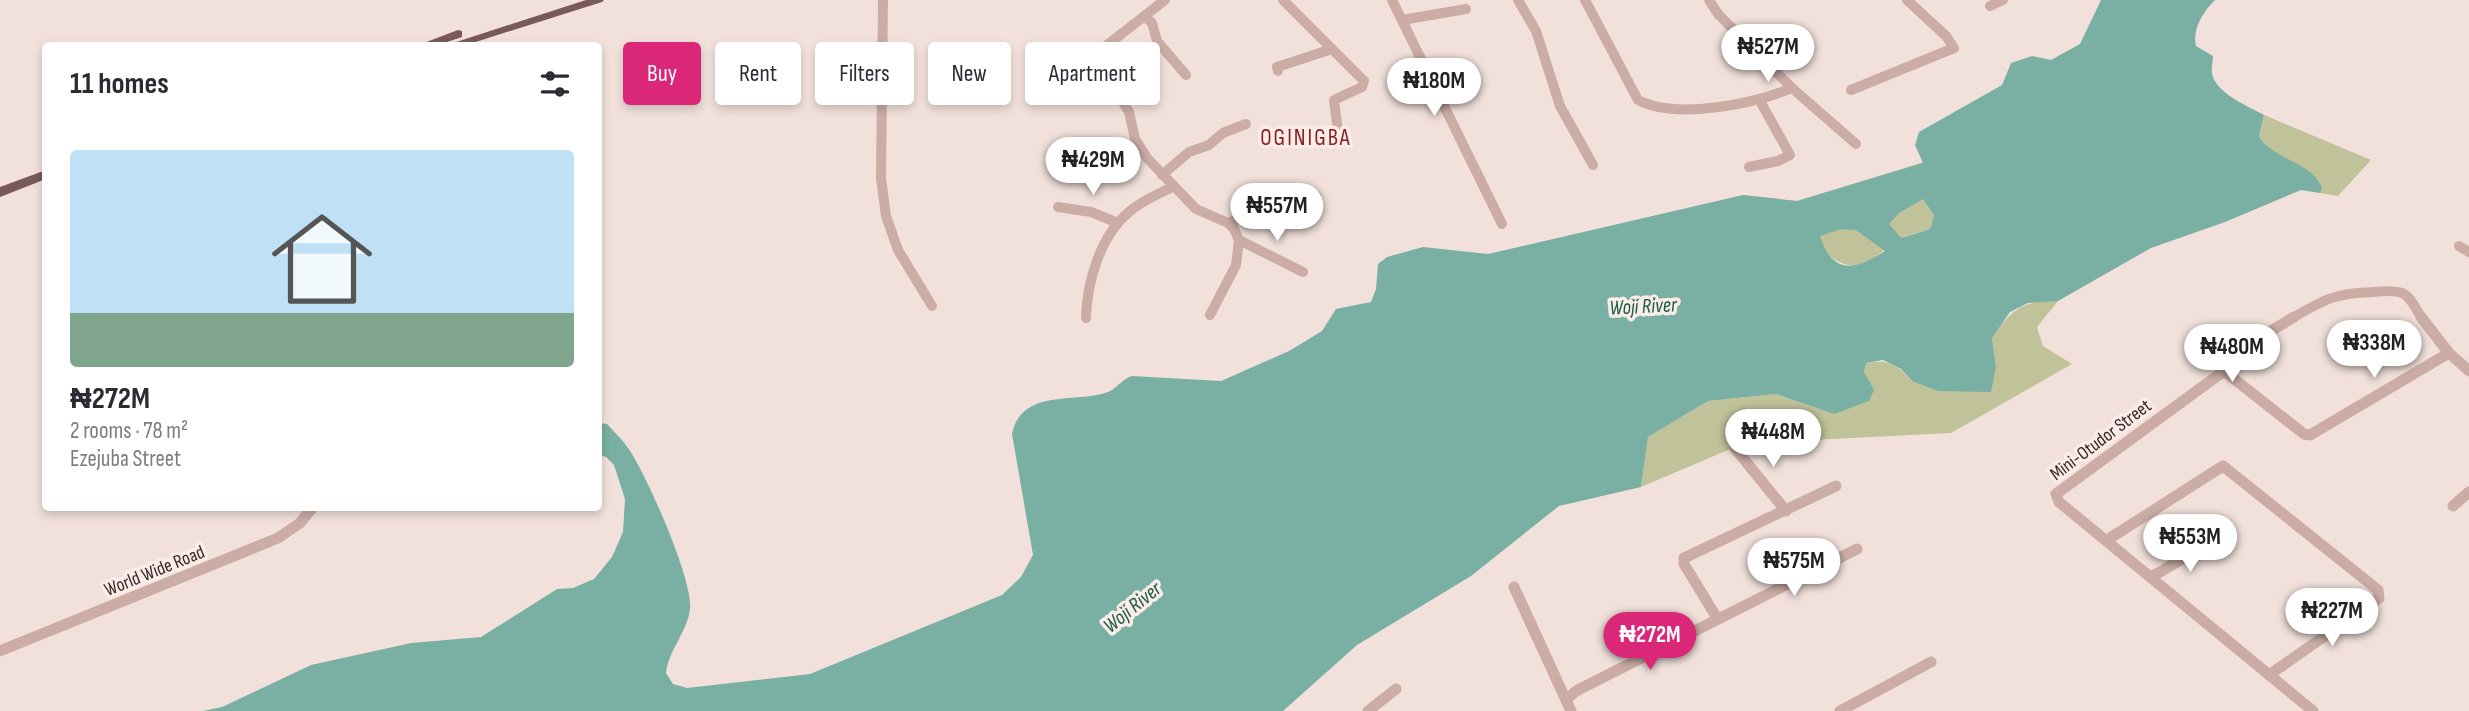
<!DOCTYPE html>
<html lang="en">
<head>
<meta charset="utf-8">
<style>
	:root { --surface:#fff; --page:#f7f7f7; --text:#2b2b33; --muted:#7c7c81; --accent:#db2777 }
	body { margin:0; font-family:"Sofia Sans Condensed",sans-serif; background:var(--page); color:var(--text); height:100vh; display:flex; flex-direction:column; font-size:26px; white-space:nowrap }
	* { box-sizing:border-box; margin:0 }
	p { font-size:23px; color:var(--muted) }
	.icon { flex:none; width:38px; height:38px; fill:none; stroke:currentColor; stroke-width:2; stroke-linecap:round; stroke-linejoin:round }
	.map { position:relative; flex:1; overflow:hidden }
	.panel { position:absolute; left:42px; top:42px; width:560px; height:469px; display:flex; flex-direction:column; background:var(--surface); border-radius:7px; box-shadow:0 4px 10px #0003 }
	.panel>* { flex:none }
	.banner { position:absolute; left:623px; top:42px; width:665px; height:63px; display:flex; gap:14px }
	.price { position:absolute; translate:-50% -60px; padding:0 16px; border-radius:24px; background:#fff; color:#222; font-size:23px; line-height:46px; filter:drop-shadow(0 2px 4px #0008) }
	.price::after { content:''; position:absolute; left:50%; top:42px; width:21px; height:16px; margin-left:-10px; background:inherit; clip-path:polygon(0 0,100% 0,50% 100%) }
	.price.on { background:var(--accent); color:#fff }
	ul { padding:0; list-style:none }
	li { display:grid; align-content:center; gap:14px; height:371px; padding:0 28px }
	li span { display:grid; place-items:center; height:217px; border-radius:7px; color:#555 }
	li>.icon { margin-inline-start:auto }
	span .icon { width:126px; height:126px; fill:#fffc; stroke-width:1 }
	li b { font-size:30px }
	h2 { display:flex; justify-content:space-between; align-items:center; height:84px; padding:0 28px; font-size:30px }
	.pill { padding:0 24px; border-radius:7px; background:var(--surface); box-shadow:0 4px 10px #0003; font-size:24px; line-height:63px }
	.pill.on { background:var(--accent); color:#fff }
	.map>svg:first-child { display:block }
</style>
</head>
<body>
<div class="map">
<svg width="2469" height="711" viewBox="0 0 2469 711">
	<rect width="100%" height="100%" fill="#f2e1db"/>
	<g fill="#c0c29a">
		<path d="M 2264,115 L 2371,160 L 2338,196 L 2320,193 L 2320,182 C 2300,166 2272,157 2259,136 Z"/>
		<path d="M 1924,162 L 1924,199 L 1934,215 L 1930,229 C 1921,232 1910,234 1902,238 C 1877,250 1868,276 1837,261 L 1743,195 L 1797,201 Z"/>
		<path d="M 2045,300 L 2058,301 L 2037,327 L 2043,346 L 2072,364 L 1951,433 L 1812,440 L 1735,447 L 1641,487 L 1648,437 L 1708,401 L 1776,394 L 1834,414 L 1864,372 L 1866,363 C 1889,359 1896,364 1912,381 L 1996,367 L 1992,338 C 2009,314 2015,306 2045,300 Z"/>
	</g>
	<path fill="#79b0a3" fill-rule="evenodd" d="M 2101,0 L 2215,0 C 2203,12 2192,29 2196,46 L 2213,56 C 2213,62 2211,67 2212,73 C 2215,93 2248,106 2264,115 L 2259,136 C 2273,160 2310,161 2322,187 L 2320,193 L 2301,190 L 2225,222 L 2151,248 L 2058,301 L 2028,303 L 2010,312 L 1992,338 L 1996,367 L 1991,392 L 1938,391 L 1912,381 L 1901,369 L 1883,360 L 1866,363 L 1864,372 L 1874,390 L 1869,401 L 1834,414 L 1776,394 L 1708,401 L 1648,437 L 1641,487 L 1559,506 L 1471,576 L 1357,645 L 1283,711 L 203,711 L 222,707 L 311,665 L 411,643 L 481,637 L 557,589 L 573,588 L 594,579 L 612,557 L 623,532 L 625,499 L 614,465 L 606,457 L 599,455 L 599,423 L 607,424 C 614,432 622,439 628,448 C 646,473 693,580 690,608 C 688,631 669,649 666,673 L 673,684 L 687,688 L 810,674 L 1002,595 L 1021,577 L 1033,555 L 1012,434 C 1021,389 1073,403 1105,393 C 1117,390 1121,379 1132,376 L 1221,381 L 1289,351 L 1322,331 L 1336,309 L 1371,302 L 1376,289 L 1378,264 L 1387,257 L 1423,247 L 1488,254 L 1743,195 L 1797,201 L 1923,163 L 1915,145 L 1919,132 L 2002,85 L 2011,63 L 2032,56 L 2051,60 L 2080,44 ZM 1923,199 L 1934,215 L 1930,229 L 1901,238 L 1889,224 L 1899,213 ZM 1841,229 L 1856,230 L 1885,251 C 1856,270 1833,276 1820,236 Z"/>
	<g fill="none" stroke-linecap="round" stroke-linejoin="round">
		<g stroke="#cbada6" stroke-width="10">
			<path d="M 883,0 L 881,178 L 886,216 L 898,250 L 932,306"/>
			<path d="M 1283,0 L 1364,81 L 1362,87 L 1334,100 L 1338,132"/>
			<path d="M 1392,0 L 1502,224"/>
			<path d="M 1518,0 L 1536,31 L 1560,106 L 1593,165"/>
			<path d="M 1585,0 L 1638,100 C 1676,120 1754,104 1792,88"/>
			<path d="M 1709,0 L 1718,14 L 1792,88 L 1856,144"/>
			<path d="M 1990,6 L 2003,0"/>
			<path d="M 1144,16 L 1152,23 L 1157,41 L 1186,75"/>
			<path d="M 1402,20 L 1466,9"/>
			<path d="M 1091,56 L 1103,69 L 1129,112 L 1135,139 L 1147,158 L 1196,209 L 1228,223 L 1234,229 L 1239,240 L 1236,265 L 1210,315"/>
			<path d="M 1075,70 L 1165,0"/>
			<path d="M 1278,71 L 1277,67 L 1332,49"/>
			<path d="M 1851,90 L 1954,48 L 1946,36 L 1907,0"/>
			<path d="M 1749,167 L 1778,161 L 1790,155 L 1760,101"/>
			<path d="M 1162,175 L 1189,152 L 1209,145 L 1223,133 L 1246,124"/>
			<path d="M 1058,207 L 1091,212 L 1118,223"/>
			<path d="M 1228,223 L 1270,207 L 1316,196"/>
			<path d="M 1239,240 L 1303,272"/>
			<path d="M 2459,246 L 2469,252"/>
			<path d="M 1086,318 C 1087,282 1100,236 1129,212 C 1141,201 1157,195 1172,187"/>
			<path d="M 2291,319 C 2324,299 2336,293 2374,292 C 2383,291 2394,290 2402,293 C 2412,297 2416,311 2423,319"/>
		</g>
		<g stroke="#cbada6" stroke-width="11">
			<path d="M 2294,317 L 2243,348 L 2224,371 L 2056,494 L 2059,502 L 2313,711"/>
			<path d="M 2421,317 L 2449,353 L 2469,371"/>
			<path d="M 2224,371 L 2304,434 L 2310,435 L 2449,353"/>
			<path d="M 1734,447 L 1786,511"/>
			<path d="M 2453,506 L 2469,492"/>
			<path d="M 2107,540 L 2223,466 L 2378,590 L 2379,598 L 2269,675"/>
			<path d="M 2151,577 L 2212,542"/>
			<path d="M 1514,587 L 1571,711"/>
			<path d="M 1717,618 L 1684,564 L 1684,558 L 1836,486"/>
			<path d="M 0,651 L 278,538 L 300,523 L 312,508"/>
			<path d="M 1566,700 L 1576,691 L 1857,549"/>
			<path d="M 1368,711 L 1396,689"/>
			<path d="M 1840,711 L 1931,662"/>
		</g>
		<g fill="#795a58" fill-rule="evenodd">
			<path d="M 586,0 L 604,0 L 602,2 L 463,46 L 444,46 Z"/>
			<path d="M 458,30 L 462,31 L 462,37 L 435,46 L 416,46 Z"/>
			<path d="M 46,170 L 46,179 L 0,197 L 0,187 Z"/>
		</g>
	</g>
	<g text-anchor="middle" stroke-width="7" stroke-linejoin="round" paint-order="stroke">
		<g font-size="19" fill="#372827" stroke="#faece7">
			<text transform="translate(2100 439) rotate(-37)" y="7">Mini-Otudor Street</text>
			<text transform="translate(154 570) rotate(-22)" y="7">World Wide Road</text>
		</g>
		<g font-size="21" font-style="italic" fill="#1c5a4d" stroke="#faece7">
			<text transform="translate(1643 306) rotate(-3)" y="7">Woji River</text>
			<text transform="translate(1132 607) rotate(-39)" y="7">Woji River</text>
		</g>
		<g font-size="23" letter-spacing="2" fill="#881e22" stroke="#faece7">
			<text x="1306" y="145">OGINIGBA</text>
		</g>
	</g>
</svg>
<b class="price" style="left:1768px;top:84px">₦527M</b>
<b class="price" style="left:1434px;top:118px">₦180M</b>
<b class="price" style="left:1093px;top:197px">₦429M</b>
<b class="price" style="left:1277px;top:243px">₦557M</b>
<b class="price" style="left:2374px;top:380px">₦338M</b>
<b class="price" style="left:2232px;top:384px">₦480M</b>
<b class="price" style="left:1773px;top:469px">₦448M</b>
<b class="price" style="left:2190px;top:574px">₦553M</b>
<b class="price" style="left:1794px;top:598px">₦575M</b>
<b class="price" style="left:2332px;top:648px">₦227M</b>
<b class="price on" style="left:1650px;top:672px">₦272M</b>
<div class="banner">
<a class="pill on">Buy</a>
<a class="pill">Rent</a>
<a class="pill">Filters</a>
<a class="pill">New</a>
<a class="pill">Apartment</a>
</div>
<section class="panel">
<h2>11 homes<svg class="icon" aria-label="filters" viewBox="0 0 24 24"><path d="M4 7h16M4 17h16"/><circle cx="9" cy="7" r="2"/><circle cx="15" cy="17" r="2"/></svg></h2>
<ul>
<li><span style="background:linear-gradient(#bfe0f5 75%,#7fa58c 0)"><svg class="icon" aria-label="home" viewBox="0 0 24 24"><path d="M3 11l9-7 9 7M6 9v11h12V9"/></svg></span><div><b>₦272M</b><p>2 rooms · 78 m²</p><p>Ezejuba Street</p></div></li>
</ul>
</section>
</div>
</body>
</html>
